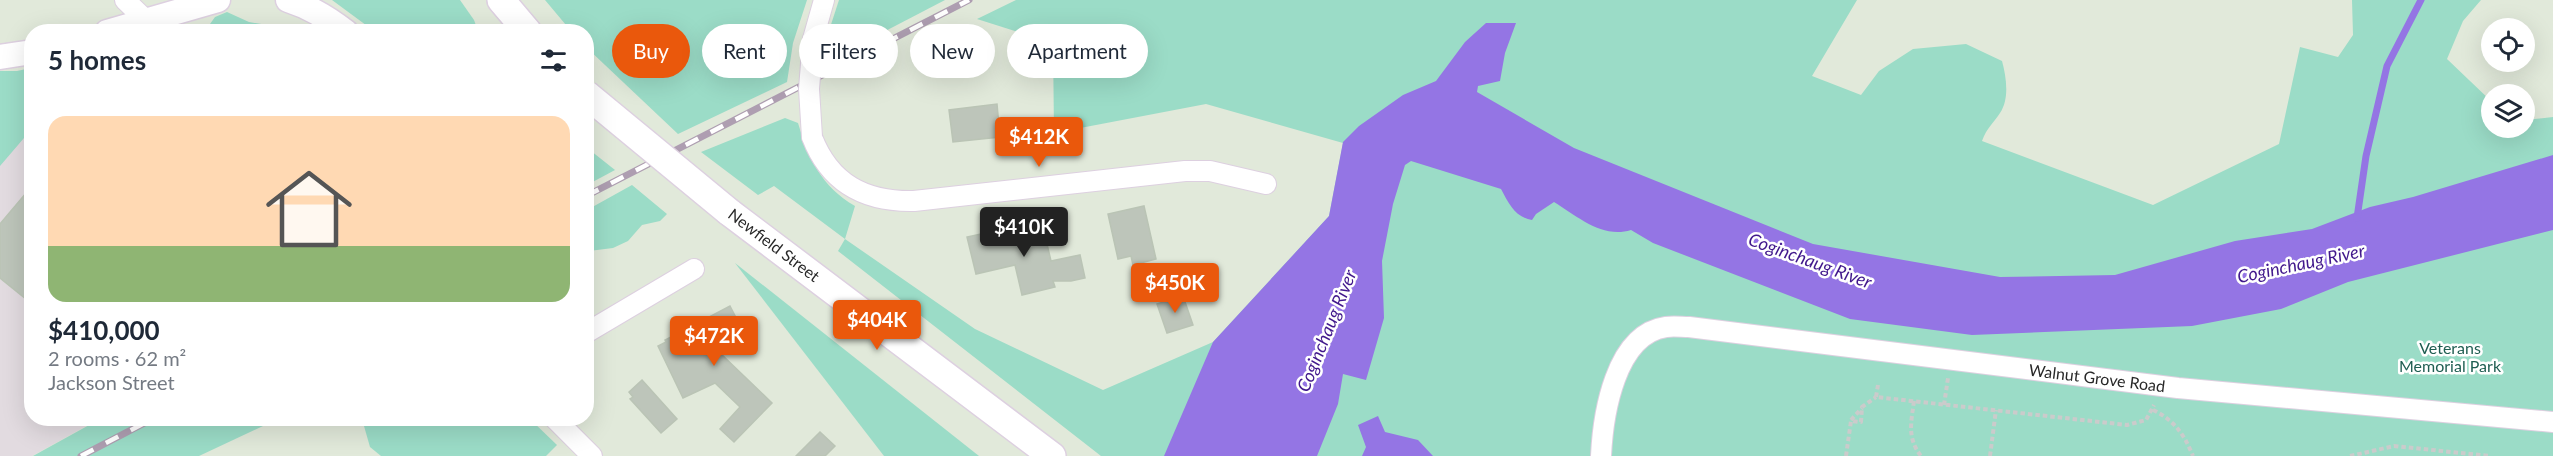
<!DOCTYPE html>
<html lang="en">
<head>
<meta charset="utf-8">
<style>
	:root { --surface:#fff; --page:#f2f2f3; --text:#1f2937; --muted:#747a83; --accent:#ea580c }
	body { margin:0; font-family:Lato,sans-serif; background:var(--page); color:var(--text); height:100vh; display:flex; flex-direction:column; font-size:22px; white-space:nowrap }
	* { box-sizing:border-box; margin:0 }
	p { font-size:20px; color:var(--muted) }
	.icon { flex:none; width:33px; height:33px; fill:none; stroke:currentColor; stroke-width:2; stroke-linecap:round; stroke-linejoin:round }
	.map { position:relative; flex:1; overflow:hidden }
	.drawer { position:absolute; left:24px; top:24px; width:570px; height:402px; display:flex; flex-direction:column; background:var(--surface); border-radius:24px; box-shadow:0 6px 24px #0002 }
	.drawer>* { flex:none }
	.banner { position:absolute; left:612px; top:24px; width:570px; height:54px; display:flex; gap:12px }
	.fabs { position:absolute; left:2481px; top:18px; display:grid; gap:12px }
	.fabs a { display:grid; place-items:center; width:54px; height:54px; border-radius:50%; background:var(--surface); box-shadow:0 6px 24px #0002; font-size:30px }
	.price { position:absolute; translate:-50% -51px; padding:0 14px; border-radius:6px; background:var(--accent); color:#fff; font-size:20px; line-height:39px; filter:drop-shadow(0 2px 3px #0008) }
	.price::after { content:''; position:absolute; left:50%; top:36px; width:18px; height:14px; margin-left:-9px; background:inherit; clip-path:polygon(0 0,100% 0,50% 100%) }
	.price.current { background:#222; color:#fff }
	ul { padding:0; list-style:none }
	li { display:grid; align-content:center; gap:12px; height:318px; padding:0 24px }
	li span { display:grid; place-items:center; height:186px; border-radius:18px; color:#555 }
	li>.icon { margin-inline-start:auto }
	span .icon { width:108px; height:108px; fill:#fffc; stroke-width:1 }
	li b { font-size:26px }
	h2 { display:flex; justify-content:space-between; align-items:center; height:72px; padding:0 24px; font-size:26px }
	.chip { padding:0 21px; border-radius:27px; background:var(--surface); box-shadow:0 6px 24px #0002; font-size:21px; line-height:54px }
	.chip.current { background:var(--accent); color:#fff }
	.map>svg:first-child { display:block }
</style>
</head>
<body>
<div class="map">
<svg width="2553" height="456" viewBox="0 0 2553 456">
	<rect width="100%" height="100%" fill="#e1e9da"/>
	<path fill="#e2dbe0" d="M 31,68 L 32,418 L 99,419 L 32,456 L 0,456 L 0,71 L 17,71 Z"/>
	<g fill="#9bdcc7">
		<path d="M 332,0 L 460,0 L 474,20 L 478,31 L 374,31 Z"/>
		<path d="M 545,0 L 807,0 L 793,43 L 787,82 L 678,134 L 587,48 L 586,32 L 571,31 Z"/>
		<path d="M 839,0 L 945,0 L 822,64 L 824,46 Z"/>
		<path d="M 1016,0 L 1857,0 L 1812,76 L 1861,95 L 1879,71 L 1913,49 L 1966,44 L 2002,61 C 2006,76 2010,98 2000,113 C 1993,124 1987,127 1982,141 L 2153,205 L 2279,144 L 2300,47 L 2338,57 L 2353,35 L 2352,0 L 2481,0 L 2463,21 L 2447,59 L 2491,101 L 2492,128 L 2524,128 L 2525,120 L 2553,117 L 2553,456 L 1101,456 L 838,251 L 845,239 L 774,186 L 758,195 L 701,152 L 785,118 L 798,123 C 809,159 821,186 855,206 L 845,239 L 975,329 L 1103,390 L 1213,342 L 1329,216 L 1343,143 L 1206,104 L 1054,133 L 1053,43 L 977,19 Z"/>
		<path d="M 227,12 L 249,22 L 285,28 L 293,31 L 205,31 L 215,17 Z"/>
		<path d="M 31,68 L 31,138 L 24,138 L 0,166 L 0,71 L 17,71 Z"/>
		<path d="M 586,147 L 615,170 L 587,185 L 586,185 Z"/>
		<path d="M 632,185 L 667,214 L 660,221 L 642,225 L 628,241 L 613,248 L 589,251 L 587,253 L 587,210 Z"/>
		<path d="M 735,263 L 979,456 L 884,456 Z"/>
		<path d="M 100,419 L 100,418 L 278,419 L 199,456 L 33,456 Z"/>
		<path d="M 362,419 L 530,419 L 557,445 L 546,456 L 381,456 L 370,447 Z"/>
	</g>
	<g fill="#9475e4">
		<path d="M 1486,23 L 1516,23 L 1505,53 L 1500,81 L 1478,86 L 1477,92 L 1574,148 L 1813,244 L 2000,277 L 2115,275 L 2235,241 L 2312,229 L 2370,207 L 2413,197 L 2553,155 L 2553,230 L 2348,282 L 2281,309 L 2192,326 L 1972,335 L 1850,319 L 1653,243 L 1631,230 C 1602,239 1577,216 1554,202 L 1536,214 L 1532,220 C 1515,217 1509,204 1501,189 L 1411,161 L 1405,165 L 1393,204 L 1382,261 L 1384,318 L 1366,380 L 1343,374 L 1338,404 L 1317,456 L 1164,456 L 1213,342 L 1329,216 L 1343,142 L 1359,126 L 1403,95 L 1436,81 L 1465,42 Z"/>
		<path d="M 1378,416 L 1385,432 L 1418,440 L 1433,456 L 1362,456 L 1366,447 L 1358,425 Z"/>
	</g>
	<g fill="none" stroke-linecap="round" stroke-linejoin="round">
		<path stroke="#9475e4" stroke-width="7" d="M 2357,218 L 2366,156 L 2387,66 L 2421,0"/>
	</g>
	<g fill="#bdc5ba" stroke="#bac4b5" stroke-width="1.5">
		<path d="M 997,104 L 1000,137 L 953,142 L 949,110 Z"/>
		<path d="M 32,186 L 32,304 L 0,278 L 0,224 Z"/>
		<path d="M 1144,206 L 1156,259 L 1133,265 L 1131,256 L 1118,259 L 1108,214 Z"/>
		<path d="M 1042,223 L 1051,261 L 1080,255 L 1085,278 L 1071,281 L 1053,281 L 1055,287 L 1022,295 L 1015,265 L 976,274 L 967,237 L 995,231 L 996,235 Z"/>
		<path d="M 1183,296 L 1193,325 L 1167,333 L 1157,304 Z"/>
		<path d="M 730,306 L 747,339 L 719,352 L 772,403 L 734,442 L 720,429 L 740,407 L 715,383 L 683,398 L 658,346 L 666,342 L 665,340 Z"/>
		<path d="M 642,380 L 677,419 L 661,433 L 630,399 L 633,397 L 629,392 Z"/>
		<path d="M 820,432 L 835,446 L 825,456 L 796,456 Z"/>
	</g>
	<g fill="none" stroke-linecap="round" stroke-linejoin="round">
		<defs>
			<g id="minor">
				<path d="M 125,0 L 158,32"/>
				<path d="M 813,39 L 824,0"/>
				<path d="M 812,137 C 830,184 865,202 914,201 L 1185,171 L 1210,171 L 1266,184"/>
				<path d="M 586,333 L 694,269"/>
				<path d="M 554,418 L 592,456"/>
				<path d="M 1601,456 C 1603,415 1615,334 1666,327 C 1673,326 1682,327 1689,327 L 2178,388 L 2553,422"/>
			</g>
			<g id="tertiary">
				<path d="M 288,0 C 310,7 328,18 346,32"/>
				<path d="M 107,32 L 218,0"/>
				<path d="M 0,57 L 32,52"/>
			</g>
			<g id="secondary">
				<path d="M 501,0 L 528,32"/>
				<path d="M 729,212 L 1052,456"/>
			</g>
		</defs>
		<use href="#minor" stroke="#ddd0e0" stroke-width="22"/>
		<use href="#tertiary" stroke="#ddd0e0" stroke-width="27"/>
		<use href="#secondary" stroke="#ddd0e0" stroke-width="30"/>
		<g stroke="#cbcbcb" stroke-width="4" stroke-dasharray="4.5 3" stroke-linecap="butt">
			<path d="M 1878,385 L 1876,397 L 2127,425 L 2146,420 L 2154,405"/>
			<path d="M 1914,401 C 1911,423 1907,438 1921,456"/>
			<path d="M 1944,405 L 1948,378"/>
			<path d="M 2153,410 C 2174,420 2184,434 2193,456"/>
			<path d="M 1851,420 L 1862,408"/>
			<path d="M 1846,456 L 1851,421 L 1861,422 L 1862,407 L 1876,397"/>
			<path d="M 1990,456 L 1996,410"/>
			<path d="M 2350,456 L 2394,446 L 2490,456"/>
		</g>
		<use href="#minor" stroke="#fff" stroke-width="20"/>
		<use href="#tertiary" stroke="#fff" stroke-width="24"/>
		<use href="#secondary" stroke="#fff" stroke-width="27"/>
		<defs>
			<g id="rail">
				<path d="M 586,196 L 969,0"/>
				<path d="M 81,456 L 154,418"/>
			</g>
		</defs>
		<use href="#rail" stroke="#ae9eb1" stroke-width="7"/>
		<use href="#rail" stroke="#fff" stroke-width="4.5" stroke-dasharray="14" stroke-linecap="butt"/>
		<defs>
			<path id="minor-bridge" d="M 812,137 L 809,89 L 813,39"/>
			<path id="secondary-bridge" d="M 586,94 L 729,212"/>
		</defs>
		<use href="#minor-bridge" stroke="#ddd0e0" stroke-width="22" stroke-linecap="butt"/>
		<use href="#secondary-bridge" stroke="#ddd0e0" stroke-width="30" stroke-linecap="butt"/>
		<use href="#minor-bridge" stroke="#fff" stroke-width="20"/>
		<use href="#secondary-bridge" stroke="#fff" stroke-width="27"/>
	</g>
	<g text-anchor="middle" stroke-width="5" stroke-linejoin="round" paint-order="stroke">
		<g font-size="16" fill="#282828" stroke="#fff">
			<text transform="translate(774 245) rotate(37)" y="6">Newfield Street</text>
			<text transform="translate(2097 378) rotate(7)" y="6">Walnut Grove Road</text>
		</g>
		<g font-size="16" fill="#1f5e52" stroke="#fff">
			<text x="2450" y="354">Veterans<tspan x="2450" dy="18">Memorial Park</tspan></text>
		</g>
		<g font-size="18" font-style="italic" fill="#41188c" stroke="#fff">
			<text transform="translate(1810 261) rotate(20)" y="6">Coginchaug River</text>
			<text transform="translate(2301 264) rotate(-12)" y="6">Coginchaug River</text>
			<text transform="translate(1327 331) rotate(-68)" y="6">Coginchaug River</text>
		</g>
	</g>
</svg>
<div class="fabs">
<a><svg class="icon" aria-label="locate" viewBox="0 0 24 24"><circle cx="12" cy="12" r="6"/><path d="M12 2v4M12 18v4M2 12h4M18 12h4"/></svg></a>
<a><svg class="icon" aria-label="layers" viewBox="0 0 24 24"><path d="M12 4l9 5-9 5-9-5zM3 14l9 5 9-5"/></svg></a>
</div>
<b class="price" style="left:1039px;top:168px">$412K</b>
<b class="price current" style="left:1024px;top:258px">$410K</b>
<b class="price" style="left:1175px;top:314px">$450K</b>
<b class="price" style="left:877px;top:351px">$404K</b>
<b class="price" style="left:714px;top:367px">$472K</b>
<div class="banner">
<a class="chip current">Buy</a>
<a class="chip">Rent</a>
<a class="chip">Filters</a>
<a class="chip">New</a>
<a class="chip">Apartment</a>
</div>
<section class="drawer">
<h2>5 homes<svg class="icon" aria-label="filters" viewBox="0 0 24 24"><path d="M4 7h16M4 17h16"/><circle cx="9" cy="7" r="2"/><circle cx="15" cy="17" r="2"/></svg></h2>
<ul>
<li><span style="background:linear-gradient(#ffd9b3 70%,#8fb573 0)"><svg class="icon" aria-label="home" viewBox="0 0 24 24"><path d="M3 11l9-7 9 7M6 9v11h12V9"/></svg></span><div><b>$410,000</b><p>2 rooms · 62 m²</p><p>Jackson Street</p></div></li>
</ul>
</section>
</div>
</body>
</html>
